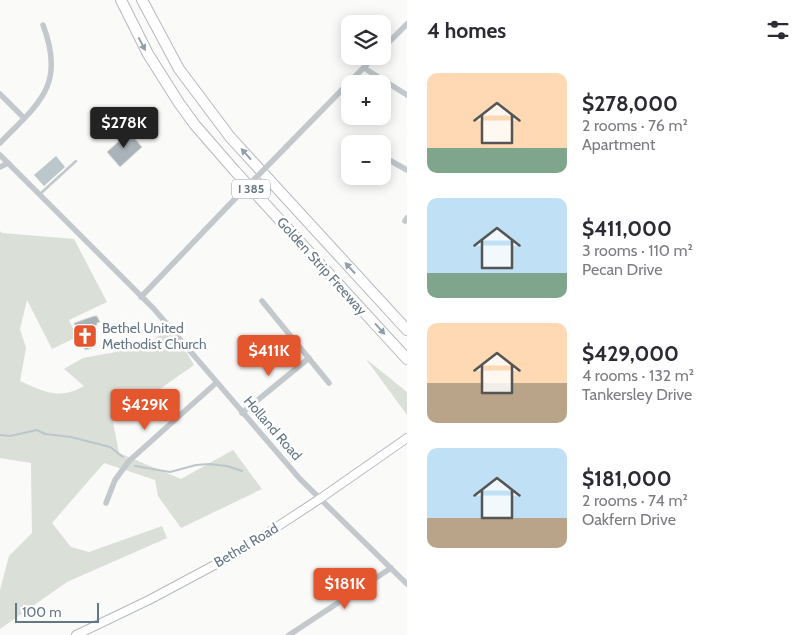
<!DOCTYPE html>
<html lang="en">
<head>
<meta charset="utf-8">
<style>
	:root { --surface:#fff; --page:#f2f2f3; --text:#2b2b33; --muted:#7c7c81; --accent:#e4572e }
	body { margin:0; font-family:Cabin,sans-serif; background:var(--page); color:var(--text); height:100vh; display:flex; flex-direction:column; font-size:19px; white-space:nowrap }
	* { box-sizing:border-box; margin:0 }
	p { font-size:16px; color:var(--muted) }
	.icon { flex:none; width:28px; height:28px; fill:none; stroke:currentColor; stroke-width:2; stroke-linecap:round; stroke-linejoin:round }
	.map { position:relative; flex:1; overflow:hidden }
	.details { display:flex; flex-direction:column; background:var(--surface); width:405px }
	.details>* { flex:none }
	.tools { position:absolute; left:341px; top:15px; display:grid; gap:10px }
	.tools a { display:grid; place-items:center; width:50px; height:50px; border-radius:10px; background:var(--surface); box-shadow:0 2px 12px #0003; font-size:25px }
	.scale { position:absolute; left:15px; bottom:12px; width:84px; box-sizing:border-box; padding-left:5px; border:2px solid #657683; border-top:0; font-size:14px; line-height:18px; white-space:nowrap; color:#657683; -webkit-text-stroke:4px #fff; paint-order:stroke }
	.price { position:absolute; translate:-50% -42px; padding:0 11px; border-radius:5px; background:var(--accent); color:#fff; font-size:16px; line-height:32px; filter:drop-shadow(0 1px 2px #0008) }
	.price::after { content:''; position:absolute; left:50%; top:30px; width:15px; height:11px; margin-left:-8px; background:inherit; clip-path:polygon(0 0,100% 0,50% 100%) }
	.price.on { background:#222; color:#fff }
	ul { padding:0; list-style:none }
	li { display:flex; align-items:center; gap:15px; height:125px; padding:0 20px }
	li span { display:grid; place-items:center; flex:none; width:140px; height:100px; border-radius:10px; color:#555 }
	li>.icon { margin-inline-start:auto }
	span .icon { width:60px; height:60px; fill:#fffc; stroke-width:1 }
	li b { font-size:21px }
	h2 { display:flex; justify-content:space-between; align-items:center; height:60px; padding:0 20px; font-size:21px }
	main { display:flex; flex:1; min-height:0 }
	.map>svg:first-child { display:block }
</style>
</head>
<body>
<main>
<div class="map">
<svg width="407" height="635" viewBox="0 0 407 635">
	<rect width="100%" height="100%" fill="#fafaf8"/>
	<g fill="#dadfd7">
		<path d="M 0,231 L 2,233 L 74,239 L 107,302 L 69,320 L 77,337 L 52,349 L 27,300 L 20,329 L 26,348 L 20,381 C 44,392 60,400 84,386 L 64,369 L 83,358 L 116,352 L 135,343 L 152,342 L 170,324 L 194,365 L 113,422 L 119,453 L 181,479 L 233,450 L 262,489 L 181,528 L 158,496 L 155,480 L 104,463 L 52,523 L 71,547 L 89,552 L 162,526 L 167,538 L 67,582 L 0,629 L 0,590 L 9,556 L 32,533 L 31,463 L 0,458 Z"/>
		<path d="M 366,359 L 407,392 L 407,415 Z"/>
	</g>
	<path fill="#bbc7cb" d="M 56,156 L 65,167 L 44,186 L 34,175 Z"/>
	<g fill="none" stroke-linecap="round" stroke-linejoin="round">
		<g stroke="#bbc7cb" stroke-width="2">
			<path d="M 0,435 L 10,436 L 37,430 L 45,434 L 71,437 L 110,447 L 123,457"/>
			<path d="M 135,466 L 170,472 L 196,465 L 209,464 L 227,466 L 242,471"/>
		</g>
	</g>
	<g fill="#aab3b9" stroke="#dcdcda">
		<path d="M 129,132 L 142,147 L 120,167 L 107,152 Z"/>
		<path d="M 94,316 L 97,316 L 100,322 L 97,323 L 97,325 L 86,330 L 95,347 L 85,350 L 74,323 Z"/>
	</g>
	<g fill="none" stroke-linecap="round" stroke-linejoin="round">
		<defs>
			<path id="secondary" d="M 76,635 L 149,600 L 237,553 L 321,498 L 407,438"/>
			<g id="highway">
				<path d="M 121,0 L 148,54 L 179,103 L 195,125 L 235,171 L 407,359"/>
				<path d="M 142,0 L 179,69 L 230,137 L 407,330"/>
			</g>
		</defs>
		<use href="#secondary" stroke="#b3babf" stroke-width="10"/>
		<use href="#highway" stroke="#b4b9bd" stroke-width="12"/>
		<path stroke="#c3c8cc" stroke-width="2.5" d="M 40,194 L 76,161"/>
		<g stroke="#c3c8cc" stroke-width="5.5">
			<path d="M 382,49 L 407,24"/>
			<path d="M 364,68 L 407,95"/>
			<path d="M 0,94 L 24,118"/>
			<path d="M 0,143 C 39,103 66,85 43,25"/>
			<path d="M 286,147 L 375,56"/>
			<path d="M 0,155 L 154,309 L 300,479 L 407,584"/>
			<path d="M 382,156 L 407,170"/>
			<path d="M 346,158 L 350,154"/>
			<path d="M 0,167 L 8,163"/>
			<path d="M 405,221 L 407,218"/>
			<path d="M 141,297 L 228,206"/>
			<path d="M 262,301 L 329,383"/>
			<path d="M 242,413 L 309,358"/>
			<path d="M 106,503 L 115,480 L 129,461 L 216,383"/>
			<path d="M 289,635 L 391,568"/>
		</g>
		<use href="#secondary" stroke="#fff" stroke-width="8"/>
		<use href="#highway" stroke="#fff" stroke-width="10"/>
		<path stroke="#c3c8cc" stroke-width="5.5" d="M 228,206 L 286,147"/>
	</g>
	<defs><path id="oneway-solid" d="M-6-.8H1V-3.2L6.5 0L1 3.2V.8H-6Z" transform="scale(1.25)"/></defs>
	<g fill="#939fa8">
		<use href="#oneway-solid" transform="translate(142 44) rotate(62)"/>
		<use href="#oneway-solid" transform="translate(246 154) rotate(-132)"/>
		<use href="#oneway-solid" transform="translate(350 268) rotate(-133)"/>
		<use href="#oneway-solid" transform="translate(380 329) rotate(48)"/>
	</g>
	<defs>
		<symbol id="church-square" viewBox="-11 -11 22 22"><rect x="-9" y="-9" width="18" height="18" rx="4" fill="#e4572e" stroke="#fff"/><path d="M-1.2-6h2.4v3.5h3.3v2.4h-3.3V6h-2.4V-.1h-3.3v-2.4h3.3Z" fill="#fff"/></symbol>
	</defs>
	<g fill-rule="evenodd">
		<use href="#church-square" x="71" y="322" width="28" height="28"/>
	</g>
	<g text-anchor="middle" stroke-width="5" stroke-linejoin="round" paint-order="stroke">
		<rect fill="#fff" stroke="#939fa8" stroke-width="1" x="232" y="179.5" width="38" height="19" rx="4"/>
		<g font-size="12" font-weight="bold" fill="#657683">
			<text x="251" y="193">I 385</text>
		</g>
		<g font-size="14" fill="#657683" stroke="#fff">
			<text transform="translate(322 266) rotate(48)" y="5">Golden Strip Freeway</text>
			<text transform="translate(273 428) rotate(49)" y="5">Holland Road</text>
			<text transform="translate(246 545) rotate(-31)" y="5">Bethel Road</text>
		</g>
		<g font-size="14" fill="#657683" stroke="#fff" text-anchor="start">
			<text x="102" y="333">Bethel United<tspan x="102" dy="16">Methodist Church</tspan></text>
		</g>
	</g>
</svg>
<div class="tools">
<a><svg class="icon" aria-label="layers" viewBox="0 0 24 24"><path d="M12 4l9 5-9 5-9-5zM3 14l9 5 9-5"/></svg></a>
<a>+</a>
<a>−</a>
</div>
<div class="scale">100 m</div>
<b class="price on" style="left:124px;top:149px">$278K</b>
<b class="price" style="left:269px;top:377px">$411K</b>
<b class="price" style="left:145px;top:431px">$429K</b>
<b class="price" style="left:345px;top:610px">$181K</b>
</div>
<section class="details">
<h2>4 homes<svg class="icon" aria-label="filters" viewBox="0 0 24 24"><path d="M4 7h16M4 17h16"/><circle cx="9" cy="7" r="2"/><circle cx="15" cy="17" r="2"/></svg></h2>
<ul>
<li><span style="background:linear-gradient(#ffd9b3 75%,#7fa58c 0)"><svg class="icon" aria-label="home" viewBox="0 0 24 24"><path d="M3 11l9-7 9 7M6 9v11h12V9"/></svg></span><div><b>$278,000</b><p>2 rooms · 76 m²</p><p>Apartment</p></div></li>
<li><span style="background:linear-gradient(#bfe0f5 75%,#7fa58c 0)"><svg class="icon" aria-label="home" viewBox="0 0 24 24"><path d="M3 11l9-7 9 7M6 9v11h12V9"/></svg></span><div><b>$411,000</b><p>3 rooms · 110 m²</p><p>Pecan Drive</p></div></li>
<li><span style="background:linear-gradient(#ffd9b3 60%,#b9a48a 0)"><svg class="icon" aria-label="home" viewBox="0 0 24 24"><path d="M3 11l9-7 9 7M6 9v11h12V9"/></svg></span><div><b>$429,000</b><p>4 rooms · 132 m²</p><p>Tankersley Drive</p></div></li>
<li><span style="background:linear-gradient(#bfe0f5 70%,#b9a48a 0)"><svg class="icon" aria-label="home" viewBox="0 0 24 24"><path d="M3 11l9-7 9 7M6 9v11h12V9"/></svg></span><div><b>$181,000</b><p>2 rooms · 74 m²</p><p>Oakfern Drive</p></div></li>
</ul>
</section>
</main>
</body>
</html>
